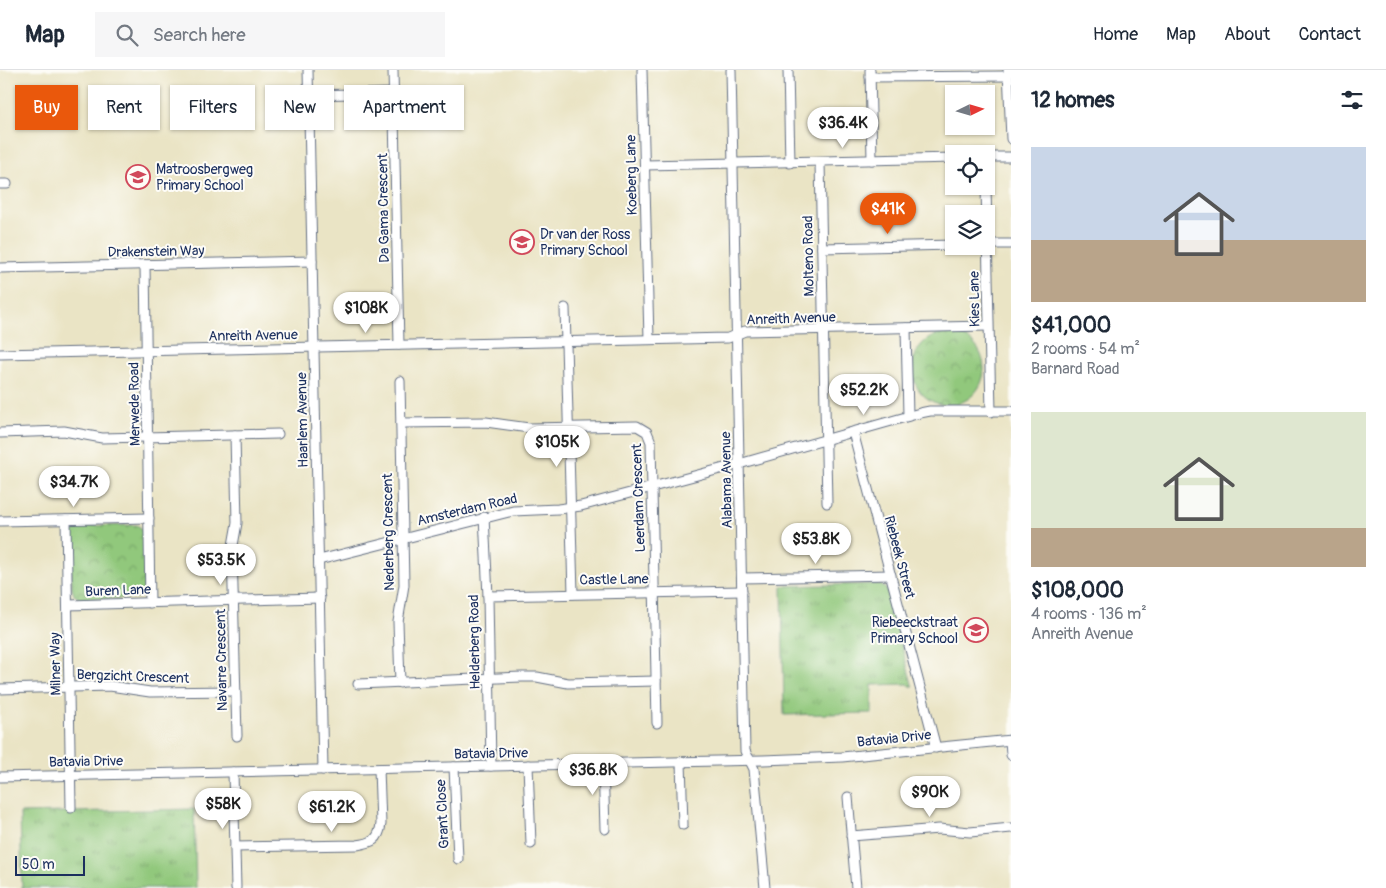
<!DOCTYPE html>
<html lang="en">
<head>
<meta charset="utf-8">
<style>
	:root { --surface:#fff; --page:#f6f6f7; --text:#1f2937; --muted:#747a83; --line:#e0e1e3; --accent:#ea580c }
	body { margin:0; font-family:Pangolin,sans-serif; background:var(--page); color:var(--text); height:100vh; display:flex; flex-direction:column; font-size:19px; white-space:nowrap }
	* { box-sizing:border-box; margin:0 }
	p { font-size:16px; color:var(--muted) }
	.icon { flex:none; width:28px; height:28px; fill:none; stroke:currentColor; stroke-width:2; stroke-linecap:round; stroke-linejoin:round }
	.map { position:relative; flex:1; overflow:hidden }
	.panel { display:flex; flex-direction:column; background:var(--surface); width:375px }
	.panel>* { flex:none }
	.guide { position:absolute; left:15px; top:15px; width:475px; height:45px; display:flex; gap:10px }
	.needle { width:32px; rotate:85deg }
	.buttons { position:absolute; left:945px; top:15px; display:grid; gap:10px }
	.buttons a { display:grid; place-items:center; width:50px; height:50px; border-radius:0px; background:var(--surface); box-shadow:0 1px 4px #0004; font-size:25px }
	.scale { position:absolute; left:15px; bottom:12px; width:70px; box-sizing:border-box; padding-left:5px; border:2px solid #1b2f5e; border-top:0; font-size:14px; line-height:18px; white-space:nowrap; color:#1b2f5e; -webkit-text-stroke:4px #fdfcf7; paint-order:stroke }
	.price { position:absolute; translate:-50% -42px; padding:0 11px; border-radius:18px; background:#fff; color:#222; font-size:16px; line-height:32px; filter:drop-shadow(0 1px 2px #0008) }
	.price::after { content:''; position:absolute; left:50%; top:30px; width:15px; height:11px; margin-left:-8px; background:inherit; clip-path:polygon(0 0,100% 0,50% 100%) }
	.price.active { background:var(--accent); color:#fff }
	ul { padding:0; list-style:none }
	li { display:grid; align-content:center; gap:10px; height:265px; padding:0 20px }
	li span { display:grid; place-items:center; height:155px; border-radius:0px; color:#555 }
	li>.icon { margin-inline-start:auto }
	span .icon { width:90px; height:90px; fill:#fffc; stroke-width:1 }
	li b { font-size:21px }
	h2 { display:flex; justify-content:space-between; align-items:center; height:60px; padding:0 20px; font-size:21px }
	.pill { padding:0 18px; border-radius:0px; background:var(--surface); box-shadow:0 1px 4px #0004; font-size:18px; line-height:45px }
	.pill.active { background:var(--accent); color:#fff }
	header { display:flex; align-items:center; gap:30px; box-sizing:border-box; height:70px; padding:0 25px; background:var(--surface); border-bottom:1px solid var(--line) }
	header strong { font-size:24px }
	nav { display:flex; gap:28px; margin-inline-start:auto; font-size:18px }
	.search { width:350px; height:45px; background:var(--page); display:flex; align-items:center; gap:12px; box-sizing:border-box; padding:0 18px; border-radius:0px; color:var(--muted); font-size:19px }
	main { display:flex; flex:1; min-height:0 }
	.map>svg:first-child { display:block }
</style>
</head>
<body>
<header>
<strong>Map</strong>
<div class="search"><svg class="icon" aria-label="search" viewBox="0 0 24 24"><circle cx="10" cy="10" r="6"/><path d="M15 15l6 6"/></svg>Search here</div>
<nav><a>Home</a><a>Map</a><a>About</a><a>Contact</a></nav>
</header>
<main>
<div class="map">
<svg width="1011" height="818" viewBox="0 0 1011 818">
	<defs>
		<pattern id="grass-tufts" width="24" height="20" patternUnits="userSpaceOnUse" patternTransform="scale(1.25)"><rect width="24" height="20" fill="#91c87b"/><path d="M3 7l-1-3M5 7V3M7 7l1-3M15 17l-1-3M17 17v-4M19 17l1-3" fill="none" stroke="#76a368"/></pattern>
		<pattern id="park-crowns" width="20" height="18" patternUnits="userSpaceOnUse" patternTransform="scale(1.25)"><rect width="20" height="18" fill="#91c87b"/><path d="M2 6a3 3 0 1 1 6 0M12 15a3 3 0 1 1 6 0" fill="none" stroke="#76a368"/></pattern>
	</defs>
	<rect width="100%" height="100%" fill="#fdfcf7"/>
	<filter id="ink" filterUnits="userSpaceOnUse"><feTurbulence type="fractalNoise" baseFrequency=".02" numOctaves="2"/><feDisplacementMap in="SourceGraphic" scale="10" xChannelSelector="R" yChannelSelector="G"/><feConvolveMatrix kernelMatrix="1 2 1 2 8 2 1 2 1" color-interpolation-filters="sRGB"/></filter>
	<filter id="wash" filterUnits="userSpaceOnUse"><feTurbulence type="fractalNoise" baseFrequency=".0096" numOctaves="4" result="noise"/><feDisplacementMap in="SourceGraphic" scale="20" xChannelSelector="R" yChannelSelector="G"/><feGaussianBlur stdDeviation="1.12" result="paint"/><feColorMatrix in="noise" values="0 0 0 0 0 0 0 0 0 0 0 0 0 0 0 0 0 1.4 0 .05"/><feComposite in="paint" operator="in"/></filter>
	<g filter="url(#wash)">
		<rect width="100%" height="100%" fill="#eae4c5"/>
		<g fill="url(#grass-tufts)" stroke="#567c6c">
			<path d="M 880,514 L 887,520 L 913,618 L 908,614 L 872,615 L 872,643 L 784,645 L 782,516 Z"/>
			<path d="M 194,739 L 196,818 L 22,818 L 20,743 Z"/>
		</g>
		<g fill="url(#park-crowns)" stroke="#567c6c">
			<circle cx="948" cy="299" r="36"/>
			<path d="M 137,455 L 141,458 L 144,462 L 145,519 L 143,525 L 137,528 L 80,529 L 74,525 L 72,518 L 70,466 L 73,459 L 78,456 Z"/>
		</g>
	</g>
	<g filter="url(#ink)">
		<g fill="none" stroke-linecap="round" stroke-linejoin="round">
			<defs>
				<g id="minor">
					<path d="M 308,0 L 323,700"/>
					<path d="M 393,0 L 399,275"/>
					<path d="M 642,0 L 649,269"/>
					<path d="M 731,0 L 745,681 L 754,699 L 765,818"/>
					<path d="M 788,0 L 790,93"/>
					<path d="M 870,0 L 872,90"/>
					<path d="M 1008,0 L 1011,69"/>
					<path d="M 870,7 L 1008,6"/>
					<path d="M 309,25 L 394,23"/>
					<path d="M 986,87 L 1011,87"/>
					<path d="M 820,92 L 827,433"/>
					<path d="M 645,95 L 954,88"/>
					<path d="M 0,114 L 7,114"/>
					<path d="M 986,116 L 991,342"/>
					<path d="M 986,174 L 1011,174"/>
					<path d="M 822,178 L 954,175"/>
					<path d="M 145,195 L 150,533"/>
					<path d="M 0,198 L 312,191"/>
					<path d="M 565,238 L 573,524"/>
					<path d="M 906,258 L 908,346"/>
					<path d="M 0,284 L 728,268 L 745,261 L 988,256"/>
					<path d="M 400,311 L 404,515 L 398,552 L 400,613"/>
					<path d="M 401,353 L 486,352 L 529,358 L 637,356 L 647,362 L 651,372 L 657,653"/>
					<path d="M 853,362 L 936,678"/>
					<path d="M 0,363 L 64,361 L 102,368 L 278,364"/>
					<path d="M 235,365 L 237,453 L 232,481 L 237,666"/>
					<path d="M 484,447 L 488,526 L 491,696"/>
					<path d="M 66,450 L 71,738"/>
					<path d="M 0,451 L 149,448"/>
					<path d="M 319,490 L 513,441 L 558,439 L 581,436 L 739,394 L 920,343 L 930,341 L 1011,341"/>
					<path d="M 742,508 L 891,505"/>
					<path d="M 488,526 L 742,521"/>
					<path d="M 68,535 L 320,528"/>
					<path d="M 358,614 L 522,607 L 537,607 L 568,613 L 656,611"/>
					<path d="M 0,619 L 110,616 L 150,622 L 235,621"/>
					<path d="M 1010,670 L 1011,685"/>
					<path d="M 681,692 L 683,755"/>
					<path d="M 603,694 L 605,759"/>
					<path d="M 528,695 L 531,774"/>
					<path d="M 454,697 L 458,789"/>
					<path d="M 233,702 L 236,818"/>
					<path d="M 0,707 L 763,690 L 842,687 L 1011,670"/>
					<path d="M 848,727 L 856,818"/>
					<path d="M 851,766 L 939,759 L 970,762 L 1011,758"/>
					<path d="M 235,777 L 357,775 C 372,773 379,770 381,754 L 379,699"/>
				</g>
			</defs>
			<use href="#minor" stroke="#636e82" stroke-width="11"/>
			<use href="#minor" stroke="#fff" stroke-width="9"/>
		</g>
	</g>
	<defs>
		<symbol id="school-ring" viewBox="-11 -11 22 22"><circle r="9.5" fill="#fdfcf7" stroke="#d1495b" stroke-width="1.5"/><path d="M0-5L7-2L0 1L-7-2ZM-4 1L0 2.5L4 1V4Q0 6-4 4Z" fill="#d1495b"/></symbol>
	</defs>
	<g fill-rule="evenodd">
		<use href="#school-ring" x="124" y="93" width="28" height="28"/>
		<use href="#school-ring" x="508" y="158" width="28" height="28"/>
		<use href="#school-ring" x="962" y="546" width="28" height="28"/>
	</g>
	<g text-anchor="middle" stroke-width="4" stroke-linejoin="round" paint-order="stroke">
		<g font-size="14" fill="#1b2f5e" stroke="#fdfcf7" text-anchor="start">
			<text x="156" y="104">Matroosbergweg<tspan x="156" dy="16">Primary School</tspan></text>
			<text x="540" y="169">Dr van der Ross<tspan x="540" dy="16">Primary School</tspan></text>
			<text x="958" y="557" text-anchor="end">Riebeeckstraat<tspan x="958" dy="16">Primary School</tspan></text>
		</g>
		<g font-size="14" fill="#1b2f5e" stroke="#fdfcf7">
			<text transform="translate(631 105) rotate(-91)" y="5">Koeberg Lane</text>
			<text transform="translate(383 138) rotate(-91)" y="5">Da Gama Crescent</text>
			<text transform="translate(156 181) rotate(-1)" y="5">Drakenstein Way</text>
			<text transform="translate(808 186) rotate(-91)" y="5">Molteno Road</text>
			<text transform="translate(974 229) rotate(-91)" y="5">Kies Lane</text>
			<text transform="translate(791 248) rotate(-2)" y="5">Anreith Avenue</text>
			<text transform="translate(253 265) rotate(-1)" y="5">Anreith Avenue</text>
			<text transform="translate(134 334) rotate(-91)" y="5">Merwede Road</text>
			<text transform="translate(302 350) rotate(-91)" y="5">Haarlem Avenue</text>
			<text transform="translate(726 410) rotate(-91)" y="5">Alabama Avenue</text>
			<text transform="translate(638 428) rotate(-92)" y="5">Leerdam Crescent</text>
			<text transform="translate(467 439) rotate(-13)" y="5">Amsterdam Road</text>
			<text transform="translate(388 462) rotate(-91)" y="5">Nederberg Crescent</text>
			<text transform="translate(900 487) rotate(75)" y="5">Riebeek Street</text>
			<text transform="translate(614 509) rotate(-1)" y="5">Castle Lane</text>
			<text transform="translate(118 520) rotate(-2)" y="5">Buren Lane</text>
			<text transform="translate(474 572) rotate(-91)" y="5">Helderberg Road</text>
			<text transform="translate(221 590) rotate(-91)" y="5">Navarre Crescent</text>
			<text transform="translate(55 594) rotate(-91)" y="5">Milner Way</text>
			<text transform="translate(133 606) rotate(2)" y="5">Bergzicht Crescent</text>
			<text transform="translate(894 668) rotate(-6)" y="5">Batavia Drive</text>
			<text transform="translate(491 683) rotate(-1)" y="5">Batavia Drive</text>
			<text transform="translate(86 691) rotate(-1)" y="5">Batavia Drive</text>
			<text transform="translate(442 744) rotate(-93)" y="5">Grant Close</text>
		</g>
	</g>
</svg>
<div class="buttons">
<a><svg class="needle" viewBox="-14 -14 28 28"><path d="M0-13l5 13h-10z" fill="#e53935"/><path d="M0 13l5-13h-10z" fill="#747a83"/></svg></a>
<a><svg class="icon" aria-label="locate" viewBox="0 0 24 24"><circle cx="12" cy="12" r="6"/><path d="M12 2v4M12 18v4M2 12h4M18 12h4"/></svg></a>
<a><svg class="icon" aria-label="layers" viewBox="0 0 24 24"><path d="M12 4l9 5-9 5-9-5zM3 14l9 5 9-5"/></svg></a>
</div>
<div class="scale">50 m</div>
<b class="price" style="left:843px;top:79px">$36.4K</b>
<b class="price active" style="left:888px;top:165px">$41K</b>
<b class="price" style="left:366px;top:264px">$108K</b>
<b class="price" style="left:864px;top:346px">$52.2K</b>
<b class="price" style="left:557px;top:398px">$105K</b>
<b class="price" style="left:74px;top:438px">$34.7K</b>
<b class="price" style="left:816px;top:495px">$53.8K</b>
<b class="price" style="left:221px;top:516px">$53.5K</b>
<b class="price" style="left:593px;top:726px">$36.8K</b>
<b class="price" style="left:930px;top:748px">$90K</b>
<b class="price" style="left:223px;top:760px">$58K</b>
<b class="price" style="left:332px;top:763px">$61.2K</b>
<div class="guide">
<a class="pill active">Buy</a>
<a class="pill">Rent</a>
<a class="pill">Filters</a>
<a class="pill">New</a>
<a class="pill">Apartment</a>
</div>
</div>
<section class="panel">
<h2>12 homes<svg class="icon" aria-label="filters" viewBox="0 0 24 24"><path d="M4 7h16M4 17h16"/><circle cx="9" cy="7" r="2"/><circle cx="15" cy="17" r="2"/></svg></h2>
<ul>
<li><span style="background:linear-gradient(#c9d6e8 60%,#b9a48a 0)"><svg class="icon" aria-label="home" viewBox="0 0 24 24"><path d="M3 11l9-7 9 7M6 9v11h12V9"/></svg></span><div><b>$41,000</b><p>2 rooms · 54 m²</p><p>Barnard Road</p></div></li>
<li><span style="background:linear-gradient(#dfe7d0 75%,#b9a48a 0)"><svg class="icon" aria-label="home" viewBox="0 0 24 24"><path d="M3 11l9-7 9 7M6 9v11h12V9"/></svg></span><div><b>$108,000</b><p>4 rooms · 136 m²</p><p>Anreith Avenue</p></div></li>
</ul>
</section>
</main>
</body>
</html>
